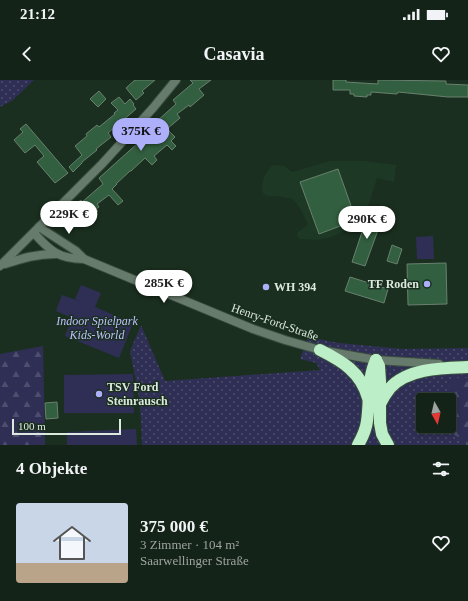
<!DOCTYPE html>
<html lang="de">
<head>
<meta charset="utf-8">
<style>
	:root { --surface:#142317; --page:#212f24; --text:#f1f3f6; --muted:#9da4a1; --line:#334036; --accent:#adaffb }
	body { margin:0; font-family:Georgia,serif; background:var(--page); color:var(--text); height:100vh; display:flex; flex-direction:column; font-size:15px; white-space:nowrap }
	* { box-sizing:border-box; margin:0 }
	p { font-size:13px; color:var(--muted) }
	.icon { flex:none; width:22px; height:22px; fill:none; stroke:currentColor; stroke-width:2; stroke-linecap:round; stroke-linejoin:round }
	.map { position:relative; height:365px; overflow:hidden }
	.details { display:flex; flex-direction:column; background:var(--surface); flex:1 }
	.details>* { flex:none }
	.needle { width:26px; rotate:172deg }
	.controls { position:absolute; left:416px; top:313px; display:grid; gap:8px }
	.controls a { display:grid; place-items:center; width:40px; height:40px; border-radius:4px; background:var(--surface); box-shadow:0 2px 6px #0003,0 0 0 1px var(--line); font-size:20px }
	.scale { position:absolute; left:12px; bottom:10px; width:109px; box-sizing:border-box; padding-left:4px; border:2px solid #dce9de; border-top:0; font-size:11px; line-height:14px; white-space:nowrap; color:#dce9de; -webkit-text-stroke:3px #1a2f1f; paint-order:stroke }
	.price { position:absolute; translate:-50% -34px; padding:0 9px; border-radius:14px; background:#fff; color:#222; font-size:13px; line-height:26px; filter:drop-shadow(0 1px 2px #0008) }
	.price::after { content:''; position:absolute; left:50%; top:24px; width:12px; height:9px; margin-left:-6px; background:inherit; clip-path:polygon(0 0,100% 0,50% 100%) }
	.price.current { background:var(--accent); color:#111 }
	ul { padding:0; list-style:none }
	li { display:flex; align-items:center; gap:12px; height:100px; padding:0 16px }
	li+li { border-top:1px solid var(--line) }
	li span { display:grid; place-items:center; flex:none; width:112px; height:80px; border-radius:4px; color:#555 }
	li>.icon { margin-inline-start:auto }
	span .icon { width:48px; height:48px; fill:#fffc; stroke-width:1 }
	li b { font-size:17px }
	h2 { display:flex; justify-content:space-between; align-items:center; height:48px; padding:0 16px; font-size:17px }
	.status { display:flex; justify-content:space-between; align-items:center; height:28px; padding:0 20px; background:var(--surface); direction:ltr }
	.status svg { height:11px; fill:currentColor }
	header { display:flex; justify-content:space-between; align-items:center; height:52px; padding:0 16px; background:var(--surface); font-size:18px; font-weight:700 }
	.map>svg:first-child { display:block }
</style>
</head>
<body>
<div class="status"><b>21:12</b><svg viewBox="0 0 49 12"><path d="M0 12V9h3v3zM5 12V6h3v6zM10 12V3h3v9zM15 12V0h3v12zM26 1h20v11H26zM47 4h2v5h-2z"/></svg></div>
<header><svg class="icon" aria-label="back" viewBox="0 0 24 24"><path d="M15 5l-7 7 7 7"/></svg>Casavia<svg class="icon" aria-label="heart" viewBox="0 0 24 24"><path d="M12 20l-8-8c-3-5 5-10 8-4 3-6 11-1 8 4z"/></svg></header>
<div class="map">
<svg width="468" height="365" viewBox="0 0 468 365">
	<defs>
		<pattern id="grass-dots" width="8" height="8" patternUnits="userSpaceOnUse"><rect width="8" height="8" fill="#2f2f55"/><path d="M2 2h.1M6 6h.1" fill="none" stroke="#4d4d6d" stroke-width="1.8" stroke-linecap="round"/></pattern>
		<pattern id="forest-firs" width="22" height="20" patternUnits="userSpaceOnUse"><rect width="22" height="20" fill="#2f2f55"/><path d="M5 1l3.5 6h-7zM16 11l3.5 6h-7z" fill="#4d4d6d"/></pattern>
	</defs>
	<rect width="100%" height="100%" fill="#1a2f1f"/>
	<path fill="#1d3925" d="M 330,81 L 364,81 L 396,85 L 394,102 L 377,98 L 364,139 L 357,145 L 331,157 L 317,160 L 300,159 L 297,156 L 298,152 L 308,145 L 300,128 L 293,119 L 278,116 L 267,116 L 263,113 L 262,107 L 264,97 L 269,89 L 272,85 L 284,86 L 292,92 Z"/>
	<g fill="url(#grass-dots)">
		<path d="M 0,0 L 34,0 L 13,20 L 0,27 Z"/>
		<path d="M 141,245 L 165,301 L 320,290 L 316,283 L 300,279 L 308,257 L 339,263 L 403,269 L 468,268 L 468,298 L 459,298 L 450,307 L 448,314 L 444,320 L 423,320 L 423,346 L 444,346 L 450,353 L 465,360 L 466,365 L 142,365 L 141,339 L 138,311 L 130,271 Z"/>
	</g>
	<g fill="url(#forest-firs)">
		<path d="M 43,266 L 45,365 L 0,365 L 0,274 Z"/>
		<path d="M 459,298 L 468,298 L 468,365 L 466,365 L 465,360 L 450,353 L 444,346 L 449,346 L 449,320 L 444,320 C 449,313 450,307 449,299 Z"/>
	</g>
	<g fill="#2f2f55">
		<path d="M 433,156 L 434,179 L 417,179 L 416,157 Z"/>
		<path d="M 81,205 L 101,213 L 95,227 L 133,243 L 119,278 L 65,256 L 72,238 L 56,231 L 62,215 L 79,221 L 75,219 Z"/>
		<path d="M 133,294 L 134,333 L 64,333 L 64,295 Z"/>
		<path d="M 136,349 L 137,365 L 67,365 L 67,352 Z"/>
	</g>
	<g fill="#325f3f" stroke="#69816e">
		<path d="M 135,0 L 155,0 L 142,11 L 144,13 L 136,20 L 126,8 Z"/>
		<path d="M 190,0 L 211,0 L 199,9 L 204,15 L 190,27 L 189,25 L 177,34 L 180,38 L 167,49 L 175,57 L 171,61 L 176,66 L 172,70 L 167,65 L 154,76 L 157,80 L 152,85 L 145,78 L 131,91 L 130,91 L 116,104 L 117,104 L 112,109 L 123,121 L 118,125 L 109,115 L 97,124 L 99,127 L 96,129 L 98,131 L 87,140 L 88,141 L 82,146 L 78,142 L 83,137 L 74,125 L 81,120 L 82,122 L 103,104 L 99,98 L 158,45 L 156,42 L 176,24 L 173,20 L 193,3 Z"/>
		<path d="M 333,0 L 346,0 L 346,2 L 378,4 L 378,0 L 446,1 L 446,4 L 468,5 L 468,17 L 448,17 L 398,12 L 397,14 L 371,12 L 371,15 L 367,15 L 367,17 L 354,16 L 354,14 L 350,14 L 350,10 L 333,10 Z"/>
		<path d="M 99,11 L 106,19 L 98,27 L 90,19 Z"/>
		<path d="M 119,17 L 125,24 L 130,19 L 134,24 L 133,25 L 136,29 L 108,53 L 111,57 L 96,69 L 97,70 L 82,82 L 82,83 L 73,92 L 69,87 L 82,75 L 75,66 L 87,56 L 86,54 L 97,45 L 99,47 L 115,34 L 114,33 L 118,30 L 111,23 Z"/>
		<path d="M 26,44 L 68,93 L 55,103 L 37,82 L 44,76 L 35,65 L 25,73 L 14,60 L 23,52 L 20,49 Z"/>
		<path d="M 338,89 L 356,140 L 319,154 L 300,102 Z"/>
		<path d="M 368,134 L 382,139 L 365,186 L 352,182 Z"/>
		<path d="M 392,165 L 402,169 L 397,184 L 387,181 Z"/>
		<path d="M 446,183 L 447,224 L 408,225 L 407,184 Z"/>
		<path d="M 350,197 L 388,209 L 384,223 L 345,211 Z"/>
		<path d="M 57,322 L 58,338 L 46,339 L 45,323 Z"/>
	</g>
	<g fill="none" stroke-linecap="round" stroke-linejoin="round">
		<defs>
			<g id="tertiary">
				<path d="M 39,147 L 76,171 L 84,179"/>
				<path d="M 34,153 C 50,171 59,179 84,179 L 253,249 L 285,260 L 320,270 L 376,280 L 439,284"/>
				<path d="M 5,184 C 23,178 36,174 56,174"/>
				<path d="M 0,186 L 102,84 L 153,28 L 176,0"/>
			</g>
			<g id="motorway">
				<path d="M 320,270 C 342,281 361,292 368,318"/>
				<path d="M 376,280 L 379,286 L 380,301 L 380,343 L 382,354 L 388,365"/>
				<path d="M 380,324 C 383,318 386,313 390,308 C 408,288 443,288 468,287"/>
				<path d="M 358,365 C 362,358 366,350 367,341 C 370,321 367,299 376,280"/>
			</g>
		</defs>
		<use href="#tertiary" stroke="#394d3e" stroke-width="10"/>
		<use href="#motorway" stroke="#394d3e" stroke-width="14"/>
		<use href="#tertiary" stroke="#677b6c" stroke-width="8"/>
		<use href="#motorway" stroke="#bceec8" stroke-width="12"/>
	</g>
	<g fill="#adaffb" stroke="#1a2f1f" stroke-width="1.5">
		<circle cx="427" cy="204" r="4"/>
		<circle cx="266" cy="207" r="4"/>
		<circle cx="99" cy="314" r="4"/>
	</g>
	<g text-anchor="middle" stroke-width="3" stroke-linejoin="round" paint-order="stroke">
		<g font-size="12" font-weight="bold" fill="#dce9de" stroke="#1a2f1f" text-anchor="start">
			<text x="419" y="208" text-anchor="end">TF Roden</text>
			<text x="274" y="211">WH 394</text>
			<text x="107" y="311">TSV Ford<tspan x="107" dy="14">Steinrausch</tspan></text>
		</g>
		<g font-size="12" font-style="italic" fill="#bec1fc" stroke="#1a2f1f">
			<text x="97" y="245">Indoor Spielpark<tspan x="97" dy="14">Kids-World</tspan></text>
		</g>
		<g font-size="12" fill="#dce9de" stroke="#1a2f1f">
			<text transform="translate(275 242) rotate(19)" y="4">Henry-Ford-Straße</text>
		</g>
	</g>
</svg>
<div class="controls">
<a><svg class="needle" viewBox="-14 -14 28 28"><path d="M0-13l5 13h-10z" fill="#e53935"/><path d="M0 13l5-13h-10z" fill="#9da4a1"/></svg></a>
</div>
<div class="scale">100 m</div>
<b class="price current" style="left:141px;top:72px">375K €</b>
<b class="price" style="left:69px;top:155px">229K €</b>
<b class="price" style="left:367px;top:160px">290K €</b>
<b class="price" style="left:164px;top:224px">285K €</b>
</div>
<section class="details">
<h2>4 Objekte<svg class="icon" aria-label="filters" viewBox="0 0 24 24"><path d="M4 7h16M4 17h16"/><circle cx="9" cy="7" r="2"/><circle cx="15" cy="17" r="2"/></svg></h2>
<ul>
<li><span style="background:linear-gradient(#c9d6e8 75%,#b9a48a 0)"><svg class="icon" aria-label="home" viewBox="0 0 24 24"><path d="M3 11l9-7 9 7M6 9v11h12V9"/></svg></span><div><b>375 000 €</b><p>3 Zimmer · 104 m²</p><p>Saarwellinger Straße</p></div><svg class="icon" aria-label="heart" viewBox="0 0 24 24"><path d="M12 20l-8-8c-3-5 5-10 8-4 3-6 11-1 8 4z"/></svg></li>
</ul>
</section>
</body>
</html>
